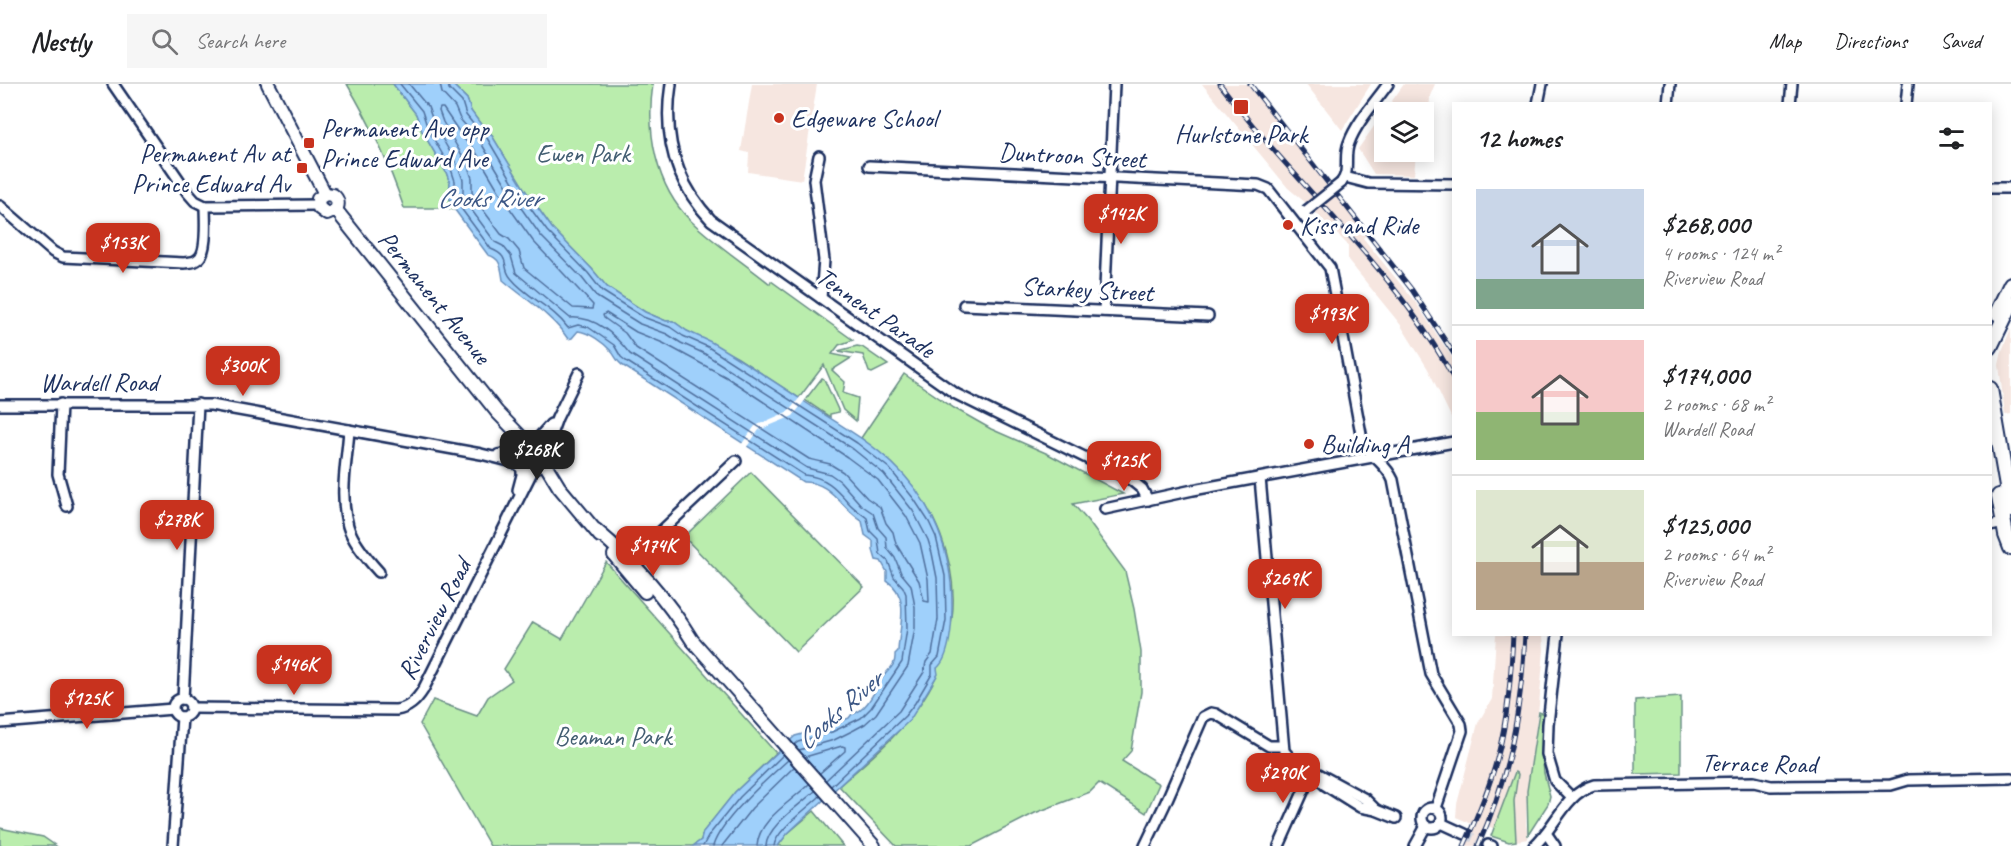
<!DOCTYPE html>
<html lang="en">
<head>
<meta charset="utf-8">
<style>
	:root { --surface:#fff; --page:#f6f6f6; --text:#202124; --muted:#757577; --line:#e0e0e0; --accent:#c8321e }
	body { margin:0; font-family:Caveat,sans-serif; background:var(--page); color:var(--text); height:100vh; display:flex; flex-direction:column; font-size:22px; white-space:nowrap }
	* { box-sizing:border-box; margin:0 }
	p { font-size:20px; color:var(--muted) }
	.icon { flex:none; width:33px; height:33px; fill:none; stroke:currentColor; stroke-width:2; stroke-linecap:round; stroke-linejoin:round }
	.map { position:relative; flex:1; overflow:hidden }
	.drawer { position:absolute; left:1452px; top:18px; width:540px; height:534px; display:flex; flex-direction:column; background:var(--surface); border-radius:0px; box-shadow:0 3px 15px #0003 }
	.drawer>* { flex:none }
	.controls { position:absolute; left:1374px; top:18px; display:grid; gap:12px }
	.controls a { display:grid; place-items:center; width:60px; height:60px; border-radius:0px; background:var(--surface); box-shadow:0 3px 15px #0003; font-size:30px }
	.price { position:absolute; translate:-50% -51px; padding:0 14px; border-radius:12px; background:var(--accent); color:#fff; font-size:20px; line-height:39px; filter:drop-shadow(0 2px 3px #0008) }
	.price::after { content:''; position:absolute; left:50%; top:36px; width:18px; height:14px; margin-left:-9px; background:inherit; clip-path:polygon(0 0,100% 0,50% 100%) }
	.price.selected { background:#222; color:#fff }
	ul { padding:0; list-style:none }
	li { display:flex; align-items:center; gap:18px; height:150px; padding:0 24px }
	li+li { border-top:2px solid var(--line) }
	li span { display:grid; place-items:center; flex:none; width:168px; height:120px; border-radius:0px; color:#555 }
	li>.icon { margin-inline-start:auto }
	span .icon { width:72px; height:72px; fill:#fffc; stroke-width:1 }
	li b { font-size:26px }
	h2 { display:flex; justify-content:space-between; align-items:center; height:72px; padding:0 24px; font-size:26px }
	header { display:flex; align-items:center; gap:36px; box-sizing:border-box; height:84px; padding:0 30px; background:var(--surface); border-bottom:2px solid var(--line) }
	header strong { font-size:28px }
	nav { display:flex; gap:33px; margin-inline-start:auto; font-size:21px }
	.search { width:420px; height:54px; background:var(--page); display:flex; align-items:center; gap:15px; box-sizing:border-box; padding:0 21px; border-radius:0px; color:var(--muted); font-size:22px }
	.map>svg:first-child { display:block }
</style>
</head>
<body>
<header>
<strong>Nestly</strong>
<div class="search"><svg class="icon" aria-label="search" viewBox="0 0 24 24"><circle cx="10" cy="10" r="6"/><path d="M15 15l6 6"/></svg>Search here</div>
<nav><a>Map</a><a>Directions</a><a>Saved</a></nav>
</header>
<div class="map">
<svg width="2011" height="762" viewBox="0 0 2011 762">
	<rect width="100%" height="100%" fill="#fff"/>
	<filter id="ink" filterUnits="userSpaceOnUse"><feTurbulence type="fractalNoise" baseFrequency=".0167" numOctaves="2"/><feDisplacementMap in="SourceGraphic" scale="12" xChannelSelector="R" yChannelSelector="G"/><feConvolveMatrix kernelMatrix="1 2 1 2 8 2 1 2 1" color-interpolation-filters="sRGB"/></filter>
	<g filter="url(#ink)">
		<g fill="#f6e6e0">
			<path d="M 752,0 L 817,0 L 802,96 L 748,88 L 749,69 L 741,67 Z"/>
			<path d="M 1202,0 L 1247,0 L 1366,151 L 1363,154 L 1416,219 L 1453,275 L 1453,337 L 1428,285 L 1400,240 L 1348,176 L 1348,161 L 1306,119 L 1288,104 Z"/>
			<path d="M 1306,0 L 1371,0 L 1342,46 Z"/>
			<path d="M 1404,0 L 1435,0 L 1430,12 L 1429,31 L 1424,30 L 1424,28 L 1384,28 L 1384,68 L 1416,68 L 1414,91 L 1374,90 L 1358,65 Z"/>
			<path d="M 2011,244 L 2011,330 L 2005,331 L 1999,281 L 2002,267 Z"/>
			<path d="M 1496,551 L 1543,551 L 1544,566 L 1539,621 L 1527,707 L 1526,740 L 1528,755 L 1516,757 L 1514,716 L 1518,690 L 1514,689 L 1495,745 L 1485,741 L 1475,762 L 1462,762 L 1472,740 L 1456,733 L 1457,720 L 1478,639 L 1492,615 Z"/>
		</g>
		<g fill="#baedad" stroke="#6a8e86" stroke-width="1.5">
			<path d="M 347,0 L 393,0 L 416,30 L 422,47 L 446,88 L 450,99 L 449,113 L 455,126 L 444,124 L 404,124 C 389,80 371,40 347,0 Z"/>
			<path d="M 452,0 L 653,0 C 646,47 655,102 691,137 C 715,160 744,179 770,200 L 771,197 L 853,256 L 839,261 L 832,270 L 851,274 L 832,286 L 845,298 L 843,309 L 858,314 L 856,337 L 843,326 L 824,281 L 799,314 L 738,274 L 687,247 L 673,237 L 666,237 L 645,228 L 607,203 L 592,185 L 552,144 L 525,106 L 491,50 L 482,42 L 471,27 L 467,15 Z"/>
			<path d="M 857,262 L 862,263 L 888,281 L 872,289 L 869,288 L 863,271 L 838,267 Z"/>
			<path d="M 904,290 L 954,324 L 991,345 L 1048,370 L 1123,410 L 1073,420 L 1088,437 L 1125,487 L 1134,525 L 1141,568 L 1141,608 L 1131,667 L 1122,677 L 1159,700 L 1146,729 L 1099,699 L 1090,708 L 1035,729 L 971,762 L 896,762 L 839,702 C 872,673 907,645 929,606 C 933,598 938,593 937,584 C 942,569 950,551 952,535 C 959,479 934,419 893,380 C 883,371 871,363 861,354 Z"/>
			<path d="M 822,294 L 824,295 L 839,328 L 830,330 L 830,333 L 805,316 Z"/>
			<path d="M 751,388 L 864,503 L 796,568 L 684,453 Z"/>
			<path d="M 606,478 L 776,669 L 735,708 L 703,748 L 701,756 L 693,762 L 490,762 L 420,640 L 433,616 L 477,632 L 488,613 L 512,596 L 504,585 L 533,538 L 562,555 Z"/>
			<path d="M 1681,613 L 1681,689 L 1635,690 L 1635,616 Z"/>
			<path d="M 1539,628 L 1544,630 L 1542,665 L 1544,689 L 1550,712 L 1548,720 L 1528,751 L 1527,707 Z"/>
			<path d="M 1515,688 L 1518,690 L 1514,717 L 1516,757 L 1509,758 L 1491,752 Z"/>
			<path d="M 814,727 L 843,762 L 778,762 L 787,750 Z"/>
			<path d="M 0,744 L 43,753 L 56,762 L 0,762 Z"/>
		</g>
		<path fill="#9fd0fb" stroke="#6a90bc" stroke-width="1.5" d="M 393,0 L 452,0 L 467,15 L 471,27 L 482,42 L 491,50 L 525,106 L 552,144 L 592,185 L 607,203 L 645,228 L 666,237 L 673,237 L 687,247 L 711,258 C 745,278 778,300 811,322 C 839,340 869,357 893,380 C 933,417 953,470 952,524 C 952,539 950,574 937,584 L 938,590 L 910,636 L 787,750 L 778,762 L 693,762 L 701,756 L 703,748 L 735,708 L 795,652 L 829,643 L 849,634 L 852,630 C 867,627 875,606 882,594 C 888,585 896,583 895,570 L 898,567 C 899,544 911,512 887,497 L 887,488 L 881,477 L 876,476 L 873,466 L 873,457 L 865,451 L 862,437 C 841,424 831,397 803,398 L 622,281 C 616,277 616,272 611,267 C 604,259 589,248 578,247 L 572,254 L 568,255 C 552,231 525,215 503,196 C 501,184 501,174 488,171 L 455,126 L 449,113 L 450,99 L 446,88 L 422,47 L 416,30 Z"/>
		<path fill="#fff" d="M 801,312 L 806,315 L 793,332 L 759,346 L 746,364 L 741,361 L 755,342 L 789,327 Z"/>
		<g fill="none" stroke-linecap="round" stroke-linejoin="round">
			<g stroke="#506f9d" stroke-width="1.5">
				<path d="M 400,0 L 422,27 L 428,45 L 451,85 L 455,97 L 455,111 L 460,123 L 491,165 C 512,173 501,183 511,194 C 527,214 553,223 568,244 L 578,241 L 588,243 L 614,261 L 621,273 L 626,277 L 804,391 C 826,393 835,403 848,418 C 854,425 861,429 867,434 L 870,447 L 878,455 L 880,470 L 888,477 L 894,493 L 903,503 L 906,510 L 907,544 L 902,578 L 871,624 L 861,634 L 832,648 L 798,658 L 794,661"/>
				<path d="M 409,0 L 428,23 L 435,42 L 458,82 L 463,96 L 463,110 L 473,128 L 495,158 L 503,162 L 511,172 L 516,189 L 570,234 C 596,232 615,251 630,270 L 807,384 L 830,390 L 840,397 L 861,421 L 873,429 L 878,444 L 886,453 L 887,464 L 895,474 L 901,489 L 911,501 L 915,523 L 915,544 L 908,582 L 876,630 L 865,640 L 854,646 L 834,656 L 799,666"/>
				<path d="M 440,0 L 442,9 L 455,23 L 460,35 L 481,59 L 514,114 L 541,152 L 582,194 L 597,213 L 640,240 L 667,250 L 681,259 L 705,270 L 853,365 L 884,390 L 913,427 L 928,456 L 932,469 L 937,494 L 938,535 L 932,570 L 926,578 L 924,588 L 899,627 L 826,696"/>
				<path d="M 448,0 L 449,5 L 462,18 L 466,31 L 478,46 L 487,54 L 520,110 L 547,147 L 588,189 L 602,207 L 643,233 L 670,243 L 683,252 L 708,263 L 857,359 L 889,384 L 914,415 L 929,438 L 936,453 L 945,492 L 946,536 L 939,573 L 932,581 L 932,590 L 915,619 L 905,632 L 831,702"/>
				<path d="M 440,24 L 443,24 L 464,55 L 474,65 L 506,119 L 533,157 L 593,221 L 592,225 L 573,224 L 524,184 L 519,167 L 509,155 L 501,150 L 475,115 L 472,108 L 472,94 L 467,80 L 443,38 L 439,27 Z"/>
				<path d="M 606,229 L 636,248 L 663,259 L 726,293 L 847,373 L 878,396 L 906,432 L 920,459 L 928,495 L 929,518 L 924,517 L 919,497 L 896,460 L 893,448 L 886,439 L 880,423 L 867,414 L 843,388 L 830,380 L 809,375 L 636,264 L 625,249 L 604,234 L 603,231 Z"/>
				<path d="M 805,673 L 842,662 L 845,663 L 845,667 L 820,689"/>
				<path d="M 703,762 L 709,751 L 740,713 L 783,671"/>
				<path d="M 713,762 C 721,736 767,695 788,676"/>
				<path d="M 722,762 L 752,724 L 794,683"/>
				<path d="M 757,762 C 758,736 792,717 809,700"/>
				<path d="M 766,762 C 767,742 801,720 815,707"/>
				<path d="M 774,762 C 776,746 808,724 820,712"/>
			</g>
			<path stroke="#d1d5df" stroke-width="9" stroke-dasharray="9 4.5" stroke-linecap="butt" d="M 1465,750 L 1488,761"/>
			<defs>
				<g id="minor">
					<path d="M 113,0 L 188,109 L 195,117 L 205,122 L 318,121"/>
					<path d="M 671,0 C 663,51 675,98 711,136 L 956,310 L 1131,396 L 1142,405 L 1148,416"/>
					<path d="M 1538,20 L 1542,0"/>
					<path d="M 1668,20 L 1670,0"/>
					<path d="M 1790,20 L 1792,0"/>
					<path d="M 1906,20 L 1908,0"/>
					<path d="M 819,72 L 814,96 L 824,176 L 821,214"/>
					<path d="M 869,82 L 1258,101 L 1268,105 L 1330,184 L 1362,355 C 1368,371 1386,379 1393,396 L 1431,590 L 1461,640 L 1462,647 L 1436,724"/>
					<path d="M 1345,93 L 1368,99 L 1454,100"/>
					<path d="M 1341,99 C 1351,87 1343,73 1349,59 C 1356,39 1376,17 1388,0"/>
					<path d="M 1990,104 L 2011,104"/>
					<path d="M 0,122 L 53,168 L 63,173 L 184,179 C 189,178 194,179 198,175 C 208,168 205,134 205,122"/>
					<path d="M 964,221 L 1208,232"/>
					<path d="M 1104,227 L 1114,0"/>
					<path d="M 61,320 L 58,390 L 67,422"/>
					<path d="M 0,321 L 211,321 L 481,370 L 517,379"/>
					<path d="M 349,346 C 347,377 339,411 348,442 C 353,459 368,476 379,488"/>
					<path d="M 534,359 L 551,340"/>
					<path d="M 498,371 L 516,368"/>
					<path d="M 543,372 L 557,334 L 579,289"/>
					<path d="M 1260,394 L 1284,667 L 1291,675 L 1365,715 L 1376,726"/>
					<path d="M 518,406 L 522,391 L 522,383"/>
					<path d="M 1105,425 L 1193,406 L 1454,358"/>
					<path d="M 1990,442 L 2004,439"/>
					<path d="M 625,481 L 736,377"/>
					<path d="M 1558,550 L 1548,640 L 1547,670 L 1555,697 L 1572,714"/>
					<circle cx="182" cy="624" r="9"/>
					<path d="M 183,615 L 198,320"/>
					<path d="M 191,624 L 396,626 C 409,624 416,617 423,606 L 534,384"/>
					<path d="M 0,639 L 173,625"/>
					<path d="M 1316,692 L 1325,701 L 1360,723 L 1376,726 L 1396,734"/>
					<circle cx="1432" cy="734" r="10"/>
					<path d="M 1441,739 L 1465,750"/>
					<path d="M 1546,749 L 1555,762"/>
					<path d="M 1488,761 L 1492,762"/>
					<path d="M 173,762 L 182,633"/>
					<path d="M 1145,762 L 1165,720 L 1203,633 L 1211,629 L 1216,630 L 1269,662 L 1283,662"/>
					<path d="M 1279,762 L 1312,688"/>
					<path d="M 1415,762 L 1426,742"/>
					<path d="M 1534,762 C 1555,744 1565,709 1594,701 L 1754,698 L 1771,702 L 1891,701 L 1908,696 L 2011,694"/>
				</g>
				<g id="major">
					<path d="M 268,0 L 325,110"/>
					<path d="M 325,110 L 318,115 L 319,124 L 327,130 L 336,126"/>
					<path d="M 325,110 L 333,111 C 338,115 339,120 336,126"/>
					<path d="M 336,126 L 497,328 L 526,358"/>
					<circle cx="529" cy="372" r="13"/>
					<path d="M 542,375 L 559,403 L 600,452"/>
					<path d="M 596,446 C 633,477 667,515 692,556 L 874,762"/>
					<path d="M 614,471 L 645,508"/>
				</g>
				<g id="highway">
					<path d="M 1997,229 L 2011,200"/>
					<path d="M 1990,263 L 2011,220"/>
					<path d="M 1990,305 L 2011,426"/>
					<path d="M 1999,412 L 2006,451 L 2011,464"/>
				</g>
			</defs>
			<use href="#minor" stroke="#1b2f5e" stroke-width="14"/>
			<use href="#major" stroke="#1b2f5e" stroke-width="16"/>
			<use href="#highway" stroke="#1b2f5e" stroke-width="18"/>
			<use href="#minor" stroke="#fff" stroke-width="9"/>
			<use href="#major" stroke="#fff" stroke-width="12"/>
			<use href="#highway" stroke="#fff" stroke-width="14"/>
			<defs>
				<g id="rail">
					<path d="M 1220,0 C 1295,101 1394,183 1454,295"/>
					<path d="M 1250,0 L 1412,206 L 1454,270"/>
					<path d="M 1464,762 C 1477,733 1489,705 1497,675 C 1508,634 1511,592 1513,550"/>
					<path d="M 1478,762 C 1510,690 1521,629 1525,550"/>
				</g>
			</defs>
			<use href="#rail" stroke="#1b2f5e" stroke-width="5"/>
			<use href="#rail" stroke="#fff" stroke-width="3" stroke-dasharray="9" stroke-linecap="butt"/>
			<defs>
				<path id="minor-bridge" d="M 1306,127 L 1341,99"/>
			</defs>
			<use href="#minor-bridge" stroke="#1b2f5e" stroke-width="14" stroke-linecap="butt"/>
			<use href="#minor-bridge" stroke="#fff" stroke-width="9"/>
		</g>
	</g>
	<g fill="#c8321e" stroke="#fff" stroke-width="2">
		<rect x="1233" y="15" width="16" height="16" rx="3"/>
		<circle cx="779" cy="34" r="6"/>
		<rect x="303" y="53" width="12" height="12" rx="3"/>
		<rect x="296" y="78" width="12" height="12" rx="3"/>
		<circle cx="1288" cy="141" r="6"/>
		<circle cx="1309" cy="360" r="6"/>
	</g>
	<g text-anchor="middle" stroke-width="6" stroke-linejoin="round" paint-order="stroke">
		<g font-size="26" fill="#1b2f5e" stroke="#fff" text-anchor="start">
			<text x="791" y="43">Edgeware School</text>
			<text x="321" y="53">Permanent Ave opp<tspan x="321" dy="30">Prince Edward Ave</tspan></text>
			<text x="1241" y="59" text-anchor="middle">Hurlstone Park</text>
			<text x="290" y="78" text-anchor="end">Permanent Av at<tspan x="290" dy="30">Prince Edward Av</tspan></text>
			<text x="1300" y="150">Kiss and Ride</text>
			<text x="1321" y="369">Building A</text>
		</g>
		<g font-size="26" fill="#435e72" stroke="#fff">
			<text x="583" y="78">Ewen Park</text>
			<text x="613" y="661">Beaman Park</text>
		</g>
		<g font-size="26" fill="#1b2f5e" stroke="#fff">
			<text transform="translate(1072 71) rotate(3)" y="9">Duntroon Street</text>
			<text transform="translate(1087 205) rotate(3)" y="9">Starkey Street</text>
			<text transform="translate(435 213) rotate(51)" y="9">Permanent Avenue</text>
			<text transform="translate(876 228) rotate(35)" y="9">Tennent Parade</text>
			<text x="99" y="307">Wardell Road</text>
			<text transform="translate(434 535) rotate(-63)" y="9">Riverview Road</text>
			<text transform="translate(1759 679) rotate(1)" y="9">Terrace Road</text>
		</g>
		<g font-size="27" font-style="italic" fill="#3c5785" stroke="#fff">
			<text x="489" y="123">Cooks River</text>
			<text transform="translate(839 626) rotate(-41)" y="9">Cooks River</text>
		</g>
	</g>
</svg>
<div class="controls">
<a><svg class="icon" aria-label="layers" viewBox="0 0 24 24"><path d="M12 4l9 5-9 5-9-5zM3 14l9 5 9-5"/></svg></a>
</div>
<b class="price" style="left:1121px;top:161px">$142K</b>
<b class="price" style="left:123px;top:190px">$153K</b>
<b class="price" style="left:1332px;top:261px">$193K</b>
<b class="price" style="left:243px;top:313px">$300K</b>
<b class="price selected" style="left:537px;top:397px">$268K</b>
<b class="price" style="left:1124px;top:408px">$125K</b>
<b class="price" style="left:177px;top:467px">$278K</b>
<b class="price" style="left:653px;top:493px">$174K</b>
<b class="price" style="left:1285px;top:526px">$269K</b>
<b class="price" style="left:294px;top:612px">$146K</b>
<b class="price" style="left:87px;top:646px">$125K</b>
<b class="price" style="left:1283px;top:720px">$290K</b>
<section class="drawer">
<h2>12 homes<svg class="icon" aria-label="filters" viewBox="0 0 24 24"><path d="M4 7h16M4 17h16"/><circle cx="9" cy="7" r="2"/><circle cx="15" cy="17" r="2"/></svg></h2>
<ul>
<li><span style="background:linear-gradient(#c9d6e8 75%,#7fa58c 0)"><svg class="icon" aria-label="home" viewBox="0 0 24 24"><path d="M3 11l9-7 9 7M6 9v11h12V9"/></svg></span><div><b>$268,000</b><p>4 rooms · 124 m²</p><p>Riverview Road</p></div></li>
<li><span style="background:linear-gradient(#f6c9c9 60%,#8fb573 0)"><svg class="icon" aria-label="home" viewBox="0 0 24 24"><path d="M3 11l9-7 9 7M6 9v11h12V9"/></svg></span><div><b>$174,000</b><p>2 rooms · 68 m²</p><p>Wardell Road</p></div></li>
<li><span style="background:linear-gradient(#dfe7d0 60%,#b9a48a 0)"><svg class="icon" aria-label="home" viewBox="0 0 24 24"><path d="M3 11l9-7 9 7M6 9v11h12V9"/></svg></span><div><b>$125,000</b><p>2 rooms · 64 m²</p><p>Riverview Road</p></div></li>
</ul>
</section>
</div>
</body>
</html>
